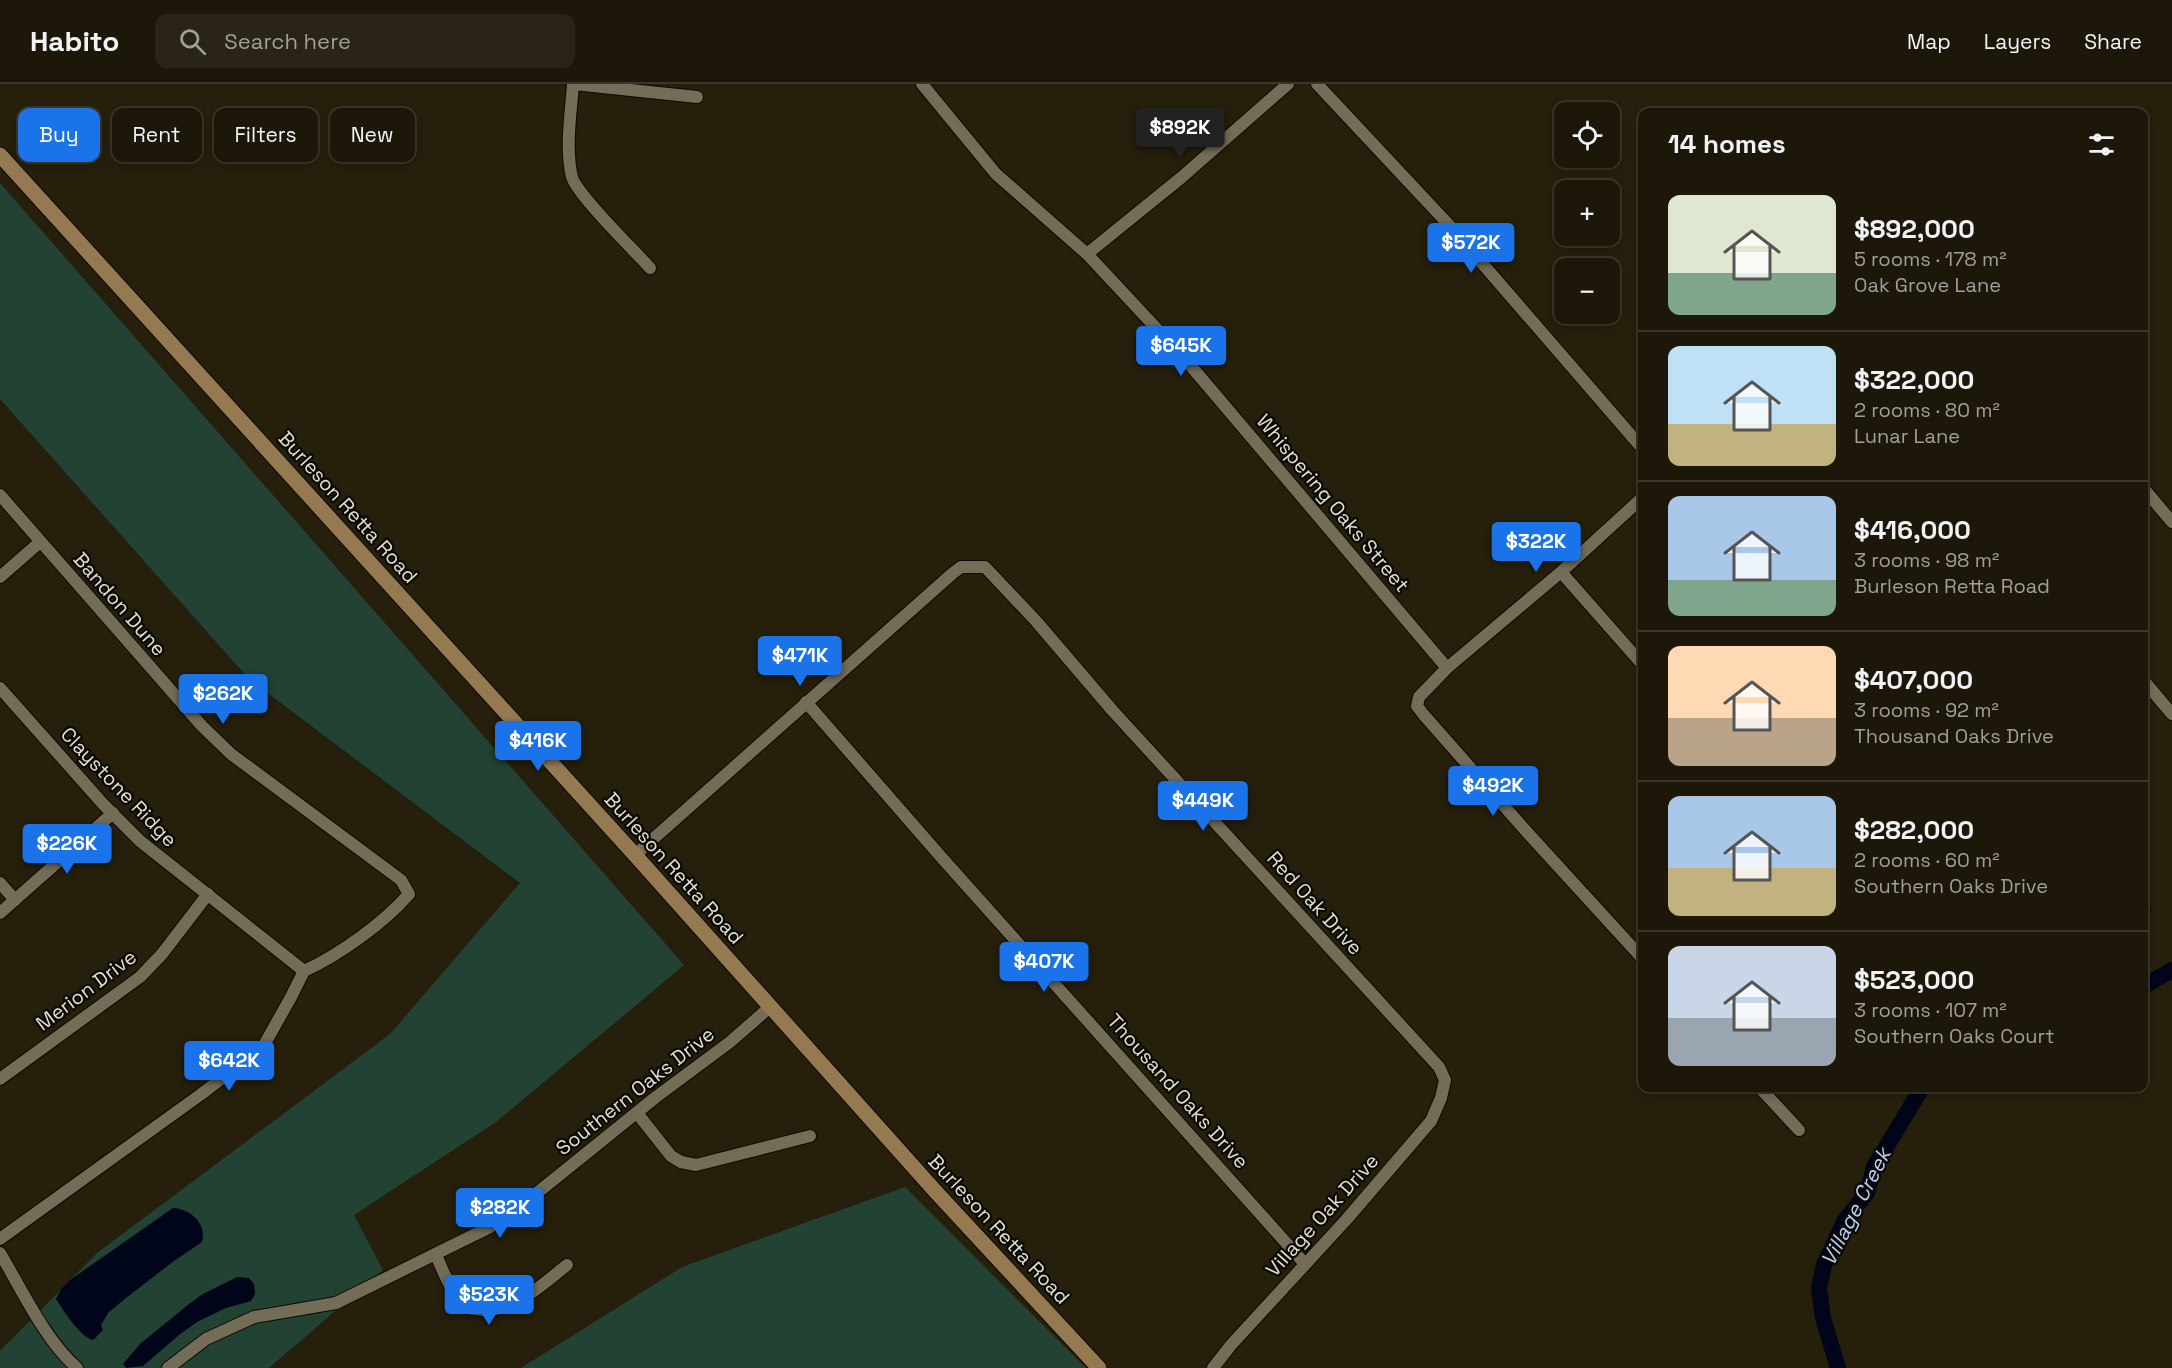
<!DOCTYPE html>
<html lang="en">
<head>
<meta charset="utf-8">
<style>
	:root { --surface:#1c1708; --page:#292416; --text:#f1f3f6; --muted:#a09f9c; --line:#3a3629; --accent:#1a73e8 }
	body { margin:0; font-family:"Space Grotesk",sans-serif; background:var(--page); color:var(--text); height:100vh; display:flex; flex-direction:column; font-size:22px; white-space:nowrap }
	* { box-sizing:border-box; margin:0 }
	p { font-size:20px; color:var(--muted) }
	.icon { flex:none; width:33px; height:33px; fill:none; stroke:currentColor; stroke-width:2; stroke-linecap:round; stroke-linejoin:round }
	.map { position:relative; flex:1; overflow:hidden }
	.sheet { position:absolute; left:1638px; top:24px; width:510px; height:984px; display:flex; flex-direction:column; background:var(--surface); border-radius:12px; box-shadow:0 3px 9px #0003,0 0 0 2px var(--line) }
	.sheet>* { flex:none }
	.guide { position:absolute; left:18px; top:24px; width:570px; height:54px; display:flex; gap:12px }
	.controls { position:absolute; left:1554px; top:18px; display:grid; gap:12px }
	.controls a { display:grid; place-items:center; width:66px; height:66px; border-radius:12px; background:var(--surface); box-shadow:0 3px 9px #0003,0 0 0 2px var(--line); font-size:30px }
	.price { position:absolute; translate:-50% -51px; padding:0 14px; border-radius:6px; background:var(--accent); color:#fff; font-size:20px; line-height:39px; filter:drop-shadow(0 2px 3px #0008) }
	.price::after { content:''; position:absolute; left:50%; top:36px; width:18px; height:14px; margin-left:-9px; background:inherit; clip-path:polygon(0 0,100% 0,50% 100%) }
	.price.on { background:#222; color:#fff }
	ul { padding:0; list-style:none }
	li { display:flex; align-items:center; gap:18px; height:150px; padding:0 30px }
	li+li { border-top:2px solid var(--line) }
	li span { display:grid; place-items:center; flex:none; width:168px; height:120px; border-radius:12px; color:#555 }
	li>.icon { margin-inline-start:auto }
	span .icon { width:72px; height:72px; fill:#fffc; stroke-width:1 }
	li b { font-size:26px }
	h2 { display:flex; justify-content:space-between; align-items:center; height:72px; padding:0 30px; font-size:26px }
	.pill { padding:0 21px; border-radius:12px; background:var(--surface); box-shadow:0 3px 9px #0003,0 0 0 2px var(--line); font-size:21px; line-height:54px }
	.pill.on { background:var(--accent); color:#fff }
	header { display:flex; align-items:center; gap:36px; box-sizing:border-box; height:84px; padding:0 30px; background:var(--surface); border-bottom:2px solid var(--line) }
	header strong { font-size:28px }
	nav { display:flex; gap:33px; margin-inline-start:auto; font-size:21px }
	.search { width:420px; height:54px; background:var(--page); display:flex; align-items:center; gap:15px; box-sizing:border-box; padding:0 21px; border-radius:12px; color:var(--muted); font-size:22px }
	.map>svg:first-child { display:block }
</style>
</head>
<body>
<header>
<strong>Habito</strong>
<div class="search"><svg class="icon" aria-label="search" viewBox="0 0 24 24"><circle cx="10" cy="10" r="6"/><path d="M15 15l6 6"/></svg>Search here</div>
<nav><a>Map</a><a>Layers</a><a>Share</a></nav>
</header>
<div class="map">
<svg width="2172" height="1284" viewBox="0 0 2172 1284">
	<rect width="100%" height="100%" fill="#251f0b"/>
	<g fill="#224233">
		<path d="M 0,99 L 684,881 L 496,1038 L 354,1131 L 383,1186 L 269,1284 L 0,1284 L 0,1267 L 97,1169 L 390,950 L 520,799 L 249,595 L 0,315 Z"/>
		<path d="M 905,1103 L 1086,1284 L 521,1284 L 682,1183 Z"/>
	</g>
	<g fill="#01051a">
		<path d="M 173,1124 C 191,1125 207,1140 202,1158 L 174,1177 L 126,1214 L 108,1229 L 101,1241 L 103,1246 L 93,1256 C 80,1253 63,1226 56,1215 L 61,1205 L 70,1196 Z"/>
		<path d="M 237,1193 L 249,1194 L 254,1200 L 255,1210 L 251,1217 L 226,1224 L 197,1238 L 179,1251 L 143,1282 L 126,1284 L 123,1280 L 140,1260 L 189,1220 L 203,1210 Z"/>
	</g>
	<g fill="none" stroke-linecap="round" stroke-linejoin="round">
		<g stroke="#01051a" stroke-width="16">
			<path d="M 2144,902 L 2172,886"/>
			<path d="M 1838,1284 L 1823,1234 L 1819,1204 L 1824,1181 L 1845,1136 L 1867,1109 L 1874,1083 L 1922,1004"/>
		</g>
		<defs>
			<g id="street">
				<path d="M 573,0 C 571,29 565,64 572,93 C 577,111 634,166 650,184"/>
				<path d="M 574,0 L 697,13"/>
				<path d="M 922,0 L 996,90 L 1087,170 L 1185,275 L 1447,584"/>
				<path d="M 1317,0 L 1449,141 L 1642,364"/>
				<path d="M 1087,170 L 1182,93 L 1288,0"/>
				<path d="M 2144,405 L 2172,438"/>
				<path d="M 0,411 L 202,642 L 231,670 L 401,796 L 409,810 C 384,839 339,871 304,887 L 291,913 L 263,963 L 200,1011 L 0,1155"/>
				<path d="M 1642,414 L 1561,488 L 1447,584 L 1419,613 L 1417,622 L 1423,630 L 1526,747 L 1642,874"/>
				<path d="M 1561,488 L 1642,580"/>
				<path d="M 0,493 L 40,458"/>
				<path d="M 2144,597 L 2172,630"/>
				<path d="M 0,604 L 103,720 L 140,757 L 304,887"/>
				<path d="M 806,618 L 942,774 L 1305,1180"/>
				<path d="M 635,771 L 953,489 L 961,483 L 985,483 L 1036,537 L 1112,626 L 1439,983 L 1445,996 L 1441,1014 L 1431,1037 L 1346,1136 L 1231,1261 L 1213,1284"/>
				<path d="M 0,799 L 15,816"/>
				<path d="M 2144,825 L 2144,827"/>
				<path d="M 0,829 L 113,729"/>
				<path d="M 0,995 L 140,893 L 162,870 L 208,810"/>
				<path d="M 1760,1004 L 1799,1046"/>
				<path d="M 637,1029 L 671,1072 L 681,1078 L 696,1081 L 810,1052"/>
				<path d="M 0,1169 C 22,1206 45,1256 77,1284"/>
				<path d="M 436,1171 C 442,1184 454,1216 465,1223 C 466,1224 473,1225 474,1225 C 510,1233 541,1201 567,1181"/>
				<path d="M 168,1284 L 206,1255 L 254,1233 L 336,1219 L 490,1143 L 537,1109 L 656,1013 L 730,958 L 770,923"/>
			</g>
			<path id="secondary" d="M 0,71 L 635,771 L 936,1108 L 1099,1284"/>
		</defs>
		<use href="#street" stroke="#0e0800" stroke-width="14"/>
		<use href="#secondary" stroke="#0e0800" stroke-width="17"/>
		<use href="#street" stroke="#736c56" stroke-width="12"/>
		<use href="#secondary" stroke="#957a51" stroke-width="15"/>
	</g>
	<g text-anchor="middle" stroke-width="4.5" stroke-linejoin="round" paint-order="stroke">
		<g font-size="20" fill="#e3e0d3" stroke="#0b0903">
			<text transform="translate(1333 419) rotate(50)" y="7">Whispering Oaks Street</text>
			<text transform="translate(348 423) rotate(48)" y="7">Burleson Retta Road</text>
			<text transform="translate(120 520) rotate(49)" y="7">Bandon Dune</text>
			<text transform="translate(119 703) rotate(46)" y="7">Claystone Ridge</text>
			<text transform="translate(674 784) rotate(48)" y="7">Burleson Retta Road</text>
			<text transform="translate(1315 819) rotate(48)" y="7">Red Oak Drive</text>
			<text transform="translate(86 906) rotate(-37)" y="7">Merion Drive</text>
			<text transform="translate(635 1007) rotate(-38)" y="7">Southern Oaks Drive</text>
			<text transform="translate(1178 1007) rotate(48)" y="7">Thousand Oaks Drive</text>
			<text transform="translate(1322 1131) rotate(-48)" y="7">Village Oak Drive</text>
			<text transform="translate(999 1145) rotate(47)" y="7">Burleson Retta Road</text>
		</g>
		<g font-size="21" font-style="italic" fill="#b9cffa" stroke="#0b0903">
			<text transform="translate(1856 1123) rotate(-63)" y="7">Village Creek</text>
		</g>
	</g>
</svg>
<div class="controls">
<a><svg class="icon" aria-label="locate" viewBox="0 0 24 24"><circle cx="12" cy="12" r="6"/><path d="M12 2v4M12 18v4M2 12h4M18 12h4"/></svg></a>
<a>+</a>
<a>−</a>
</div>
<b class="price on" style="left:1180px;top:75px">$892K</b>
<b class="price" style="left:1471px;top:190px">$572K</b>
<b class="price" style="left:1181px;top:293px">$645K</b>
<b class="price" style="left:1536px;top:489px">$322K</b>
<b class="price" style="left:800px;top:603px">$471K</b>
<b class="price" style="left:223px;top:641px">$262K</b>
<b class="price" style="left:538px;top:688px">$416K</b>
<b class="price" style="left:1493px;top:733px">$492K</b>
<b class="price" style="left:1203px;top:748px">$449K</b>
<b class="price" style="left:67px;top:791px">$226K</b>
<b class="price" style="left:1044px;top:909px">$407K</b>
<b class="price" style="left:229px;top:1008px">$642K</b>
<b class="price" style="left:500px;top:1155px">$282K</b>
<b class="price" style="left:489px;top:1242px">$523K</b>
<div class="guide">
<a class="pill on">Buy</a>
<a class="pill">Rent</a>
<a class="pill">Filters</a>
<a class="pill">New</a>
</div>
<section class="sheet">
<h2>14 homes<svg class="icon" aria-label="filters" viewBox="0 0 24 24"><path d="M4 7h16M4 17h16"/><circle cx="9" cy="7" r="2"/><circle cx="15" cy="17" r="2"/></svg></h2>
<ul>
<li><span style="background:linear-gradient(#dfe7d0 65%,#7fa58c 0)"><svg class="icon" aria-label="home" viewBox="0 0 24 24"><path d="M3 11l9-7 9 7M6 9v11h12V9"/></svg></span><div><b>$892,000</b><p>5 rooms · 178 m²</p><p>Oak Grove Lane</p></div></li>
<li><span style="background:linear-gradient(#bfe0f5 65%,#c2b280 0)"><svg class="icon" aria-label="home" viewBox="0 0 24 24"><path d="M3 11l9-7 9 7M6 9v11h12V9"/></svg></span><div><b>$322,000</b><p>2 rooms · 80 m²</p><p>Lunar Lane</p></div></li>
<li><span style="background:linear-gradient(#a9c7e8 70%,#7fa58c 0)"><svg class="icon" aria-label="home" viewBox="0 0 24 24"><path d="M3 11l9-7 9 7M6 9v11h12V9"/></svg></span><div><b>$416,000</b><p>3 rooms · 98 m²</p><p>Burleson Retta Road</p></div></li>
<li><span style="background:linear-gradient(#ffd9b3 60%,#b9a48a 0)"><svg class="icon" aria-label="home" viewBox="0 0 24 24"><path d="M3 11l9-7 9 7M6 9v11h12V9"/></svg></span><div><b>$407,000</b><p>3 rooms · 92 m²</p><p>Thousand Oaks Drive</p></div></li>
<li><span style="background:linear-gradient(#a9c7e8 60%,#c2b280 0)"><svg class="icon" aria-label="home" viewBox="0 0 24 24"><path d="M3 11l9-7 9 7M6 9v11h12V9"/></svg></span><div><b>$282,000</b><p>2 rooms · 60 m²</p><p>Southern Oaks Drive</p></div></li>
<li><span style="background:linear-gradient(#c9d6e8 60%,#9aa5b1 0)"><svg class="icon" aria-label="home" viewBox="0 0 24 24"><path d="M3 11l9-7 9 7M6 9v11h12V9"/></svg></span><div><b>$523,000</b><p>3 rooms · 107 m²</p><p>Southern Oaks Court</p></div></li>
</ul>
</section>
</div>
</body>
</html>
